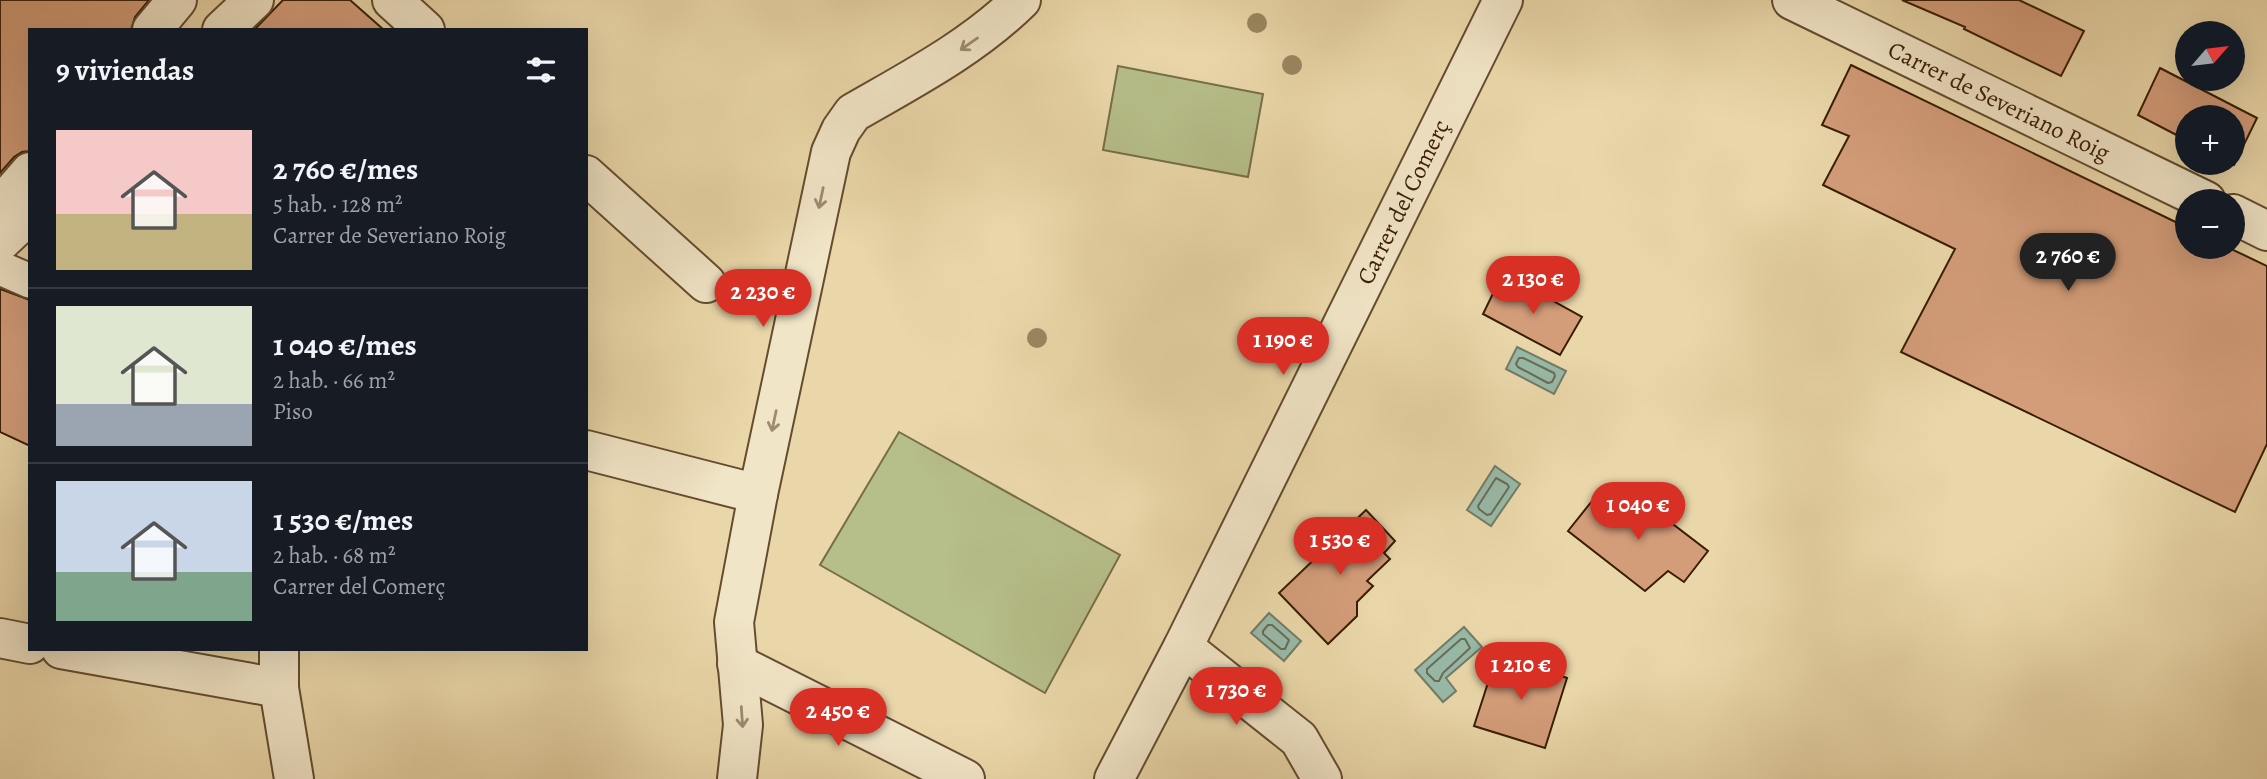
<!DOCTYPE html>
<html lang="es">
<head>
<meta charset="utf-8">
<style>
	:root { --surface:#171b24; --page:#20242c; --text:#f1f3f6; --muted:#9ea1a6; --line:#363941; --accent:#d93025 }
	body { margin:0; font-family:Alegreya,serif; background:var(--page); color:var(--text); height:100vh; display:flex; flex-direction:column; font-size:26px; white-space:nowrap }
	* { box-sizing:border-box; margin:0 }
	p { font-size:23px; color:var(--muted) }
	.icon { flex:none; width:38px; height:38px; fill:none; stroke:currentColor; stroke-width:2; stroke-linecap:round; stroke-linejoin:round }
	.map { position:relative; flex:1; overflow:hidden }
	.panel { position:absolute; left:28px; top:28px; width:560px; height:623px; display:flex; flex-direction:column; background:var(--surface); border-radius:0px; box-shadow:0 7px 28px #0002 }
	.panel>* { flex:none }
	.needle { width:46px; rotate:62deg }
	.buttons { position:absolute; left:2175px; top:21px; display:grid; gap:14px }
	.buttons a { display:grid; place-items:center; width:70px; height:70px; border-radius:50%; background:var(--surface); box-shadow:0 7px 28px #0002; font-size:35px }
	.price { position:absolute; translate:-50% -60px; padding:0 16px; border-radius:24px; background:var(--accent); color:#fff; font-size:23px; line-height:46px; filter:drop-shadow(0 2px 4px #0008) }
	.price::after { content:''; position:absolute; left:50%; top:42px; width:21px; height:16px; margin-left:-10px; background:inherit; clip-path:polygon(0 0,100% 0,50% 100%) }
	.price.current { background:#222; color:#fff }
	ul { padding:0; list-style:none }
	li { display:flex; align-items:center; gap:21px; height:175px; padding:0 28px }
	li+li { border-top:2px solid var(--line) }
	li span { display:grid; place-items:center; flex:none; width:196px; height:140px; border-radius:0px; color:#555 }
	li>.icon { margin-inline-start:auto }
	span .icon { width:84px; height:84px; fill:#fffc; stroke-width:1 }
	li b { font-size:30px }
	h2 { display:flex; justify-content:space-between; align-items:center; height:84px; padding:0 28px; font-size:30px }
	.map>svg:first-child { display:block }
</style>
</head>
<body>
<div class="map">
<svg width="2267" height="779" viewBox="0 0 2267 779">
	<rect width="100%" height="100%" fill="#ead7a9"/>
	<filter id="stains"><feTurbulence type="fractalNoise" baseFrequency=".00286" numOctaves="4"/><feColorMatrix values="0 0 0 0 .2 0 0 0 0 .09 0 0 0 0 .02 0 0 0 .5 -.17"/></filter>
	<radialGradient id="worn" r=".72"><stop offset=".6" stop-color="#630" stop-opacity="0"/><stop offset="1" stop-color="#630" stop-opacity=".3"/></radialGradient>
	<g fill="#b6be89" stroke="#776e47" stroke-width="2">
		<path d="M 1118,66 L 1263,94 L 1248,177 L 1103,150 Z"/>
		<path d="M 899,432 L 1120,555 L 1045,693 L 820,565 Z"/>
	</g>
	<g fill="#98baa8" stroke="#727c67" stroke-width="2">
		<path d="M 1517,347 L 1566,371 L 1554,394 L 1506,369 Z"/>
		<path d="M 1495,466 L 1520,484 L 1491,526 L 1467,510 Z"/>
		<path d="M 1269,613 L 1301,641 L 1284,661 L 1251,633 Z"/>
		<path d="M 1464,627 L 1482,647 L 1446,678 L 1456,691 L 1443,702 L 1415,670 Z"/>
	</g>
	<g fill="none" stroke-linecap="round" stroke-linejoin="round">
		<g stroke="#686c56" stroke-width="2">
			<path d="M 1519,358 L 1523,358 L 1554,373 L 1555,376 L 1552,382 L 1548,383 L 1518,367 L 1516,364 Z"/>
			<path d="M 1496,478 L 1507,484 L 1509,487 L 1491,514 L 1487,515 L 1479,509 L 1478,506 Z"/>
			<path d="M 1268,625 L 1272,625 L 1289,640 L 1285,649 L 1281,649 L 1263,634 L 1263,631 Z"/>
			<path d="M 1461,639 L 1465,639 L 1470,648 L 1443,673 L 1439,681 L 1435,681 L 1427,673 L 1427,669 Z"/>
		</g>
	</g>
	<g fill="#d49d7a" stroke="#381e05" stroke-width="2">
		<path d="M 0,0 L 149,0 L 135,17 L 131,30 L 30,30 L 30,151 L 22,152 L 14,157 L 0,173 Z"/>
		<path d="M 283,0 L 350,0 L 384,30 L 254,30 Z"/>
		<path d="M 1902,0 L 2019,0 L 2084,31 L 2061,76 L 1964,29 L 1965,27 Z"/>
		<path d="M 1851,65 L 2188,228 L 2188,247 L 2227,247 L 2267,266 L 2267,444 L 2235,512 L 1901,352 L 1955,249 L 1823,185 L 1849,136 L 1822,125 Z"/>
		<path d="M 2160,68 L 2257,118 L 2234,165 L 2230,163 L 2233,163 L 2233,117 L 2188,117 L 2188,141 L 2138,115 Z"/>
		<path d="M 1499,281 L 1524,292 L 1526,286 L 1582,317 L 1560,355 L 1483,314 Z"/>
		<path d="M 0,289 L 30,300 L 30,446 L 0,432 Z"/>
		<path d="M 1631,492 L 1708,551 L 1684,582 L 1668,571 L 1645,591 L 1568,531 L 1592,501 L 1610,514 Z"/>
		<path d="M 1366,510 L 1395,541 L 1384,553 L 1390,559 L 1367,581 L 1373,586 L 1357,602 L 1357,616 L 1328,644 L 1279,593 Z"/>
		<path d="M 1497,655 L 1567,678 L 1545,748 L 1474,726 Z"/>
	</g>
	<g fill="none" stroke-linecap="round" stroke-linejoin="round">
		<defs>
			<path id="pedestrian" d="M 0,268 L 30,281"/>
			<g id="minor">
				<path d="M 392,0 L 425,30"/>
				<path d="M 1792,0 L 2206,201"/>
				<path d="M 152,30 L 177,0"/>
				<path d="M 222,30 L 254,0"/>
				<path d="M 586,175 L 706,283"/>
				<path d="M 0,207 L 30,172"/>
				<path d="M 2233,214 L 2267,231"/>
				<path d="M 0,242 L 30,214"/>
				<path d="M 586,450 L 758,494"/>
				<path d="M 0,638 L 30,644"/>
				<path d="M 1183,647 L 1299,739 L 1322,779"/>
				<path d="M 61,649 L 279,688"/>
				<path d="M 279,649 L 279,688 L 294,779"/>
				<path d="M 737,664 L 965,779"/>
				<path d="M 737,779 L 743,725 L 734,622 L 758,494 L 831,152 L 841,130 L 853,113 C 912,79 972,48 1021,0"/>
				<path d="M 1114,779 L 1183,647 L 1503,0"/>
			</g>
		</defs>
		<use href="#pedestrian" stroke="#644c2e" stroke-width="37"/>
		<use href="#minor" stroke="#644c2e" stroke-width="42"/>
		<use href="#pedestrian" stroke="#f1e5c7" stroke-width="33"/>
		<use href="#minor" stroke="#f1e5c7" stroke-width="38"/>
	</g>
	<g fill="#9a8761">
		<circle cx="1257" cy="23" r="10"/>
		<circle cx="1292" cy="65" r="10"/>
		<circle cx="1037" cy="338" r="10"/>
	</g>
	<defs><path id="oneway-shaft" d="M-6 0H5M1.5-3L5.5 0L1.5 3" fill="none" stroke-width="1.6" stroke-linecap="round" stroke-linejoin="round" transform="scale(1.75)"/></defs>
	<g stroke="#9e8b70">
		<use href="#oneway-shaft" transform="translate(969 44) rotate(145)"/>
		<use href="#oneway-shaft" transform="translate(821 198) rotate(102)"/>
		<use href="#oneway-shaft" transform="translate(774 421) rotate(102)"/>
		<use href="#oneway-shaft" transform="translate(742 717) rotate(86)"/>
	</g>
	<g text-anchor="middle" stroke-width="6" stroke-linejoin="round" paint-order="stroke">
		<g font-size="24" fill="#381e05" stroke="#f1e5c7">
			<text transform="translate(1999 101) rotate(26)" y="8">Carrer de Severiano Roig</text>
			<text transform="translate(1403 202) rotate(-64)" y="8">Carrer del Comerç</text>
		</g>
	</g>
	<rect width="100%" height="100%" filter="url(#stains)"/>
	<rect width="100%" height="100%" fill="url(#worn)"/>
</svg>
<div class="buttons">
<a><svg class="needle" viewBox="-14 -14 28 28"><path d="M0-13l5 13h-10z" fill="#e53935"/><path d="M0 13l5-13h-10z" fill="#9ea1a6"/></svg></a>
<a>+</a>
<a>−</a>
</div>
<b class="price current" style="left:2068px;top:293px">2 760 €</b>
<b class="price" style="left:1533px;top:316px">2 130 €</b>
<b class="price" style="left:763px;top:329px">2 230 €</b>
<b class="price" style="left:1283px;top:377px">1 190 €</b>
<b class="price" style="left:1638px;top:542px">1 040 €</b>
<b class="price" style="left:1340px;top:577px">1 530 €</b>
<b class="price" style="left:1521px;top:702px">1 210 €</b>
<b class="price" style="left:1236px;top:727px">1 730 €</b>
<b class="price" style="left:838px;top:748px">2 450 €</b>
<section class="panel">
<h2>9 viviendas<svg class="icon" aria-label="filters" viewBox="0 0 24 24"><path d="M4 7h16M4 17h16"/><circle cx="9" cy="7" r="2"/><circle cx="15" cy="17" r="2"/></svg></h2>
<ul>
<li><span style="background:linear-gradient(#f6c9c9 60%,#c2b280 0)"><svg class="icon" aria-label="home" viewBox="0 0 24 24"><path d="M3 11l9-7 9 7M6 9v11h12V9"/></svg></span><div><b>2 760 €/mes</b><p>5 hab. · 128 m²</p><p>Carrer de Severiano Roig</p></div></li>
<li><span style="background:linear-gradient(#dfe7d0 70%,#9aa5b1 0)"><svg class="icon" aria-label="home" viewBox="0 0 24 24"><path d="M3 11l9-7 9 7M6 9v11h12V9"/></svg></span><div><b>1 040 €/mes</b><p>2 hab. · 66 m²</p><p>Piso</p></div></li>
<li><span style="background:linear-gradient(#c9d6e8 65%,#7fa58c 0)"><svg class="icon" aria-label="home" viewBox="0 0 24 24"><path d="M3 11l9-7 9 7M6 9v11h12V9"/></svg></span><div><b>1 530 €/mes</b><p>2 hab. · 68 m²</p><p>Carrer del Comerç</p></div></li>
</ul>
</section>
</div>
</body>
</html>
